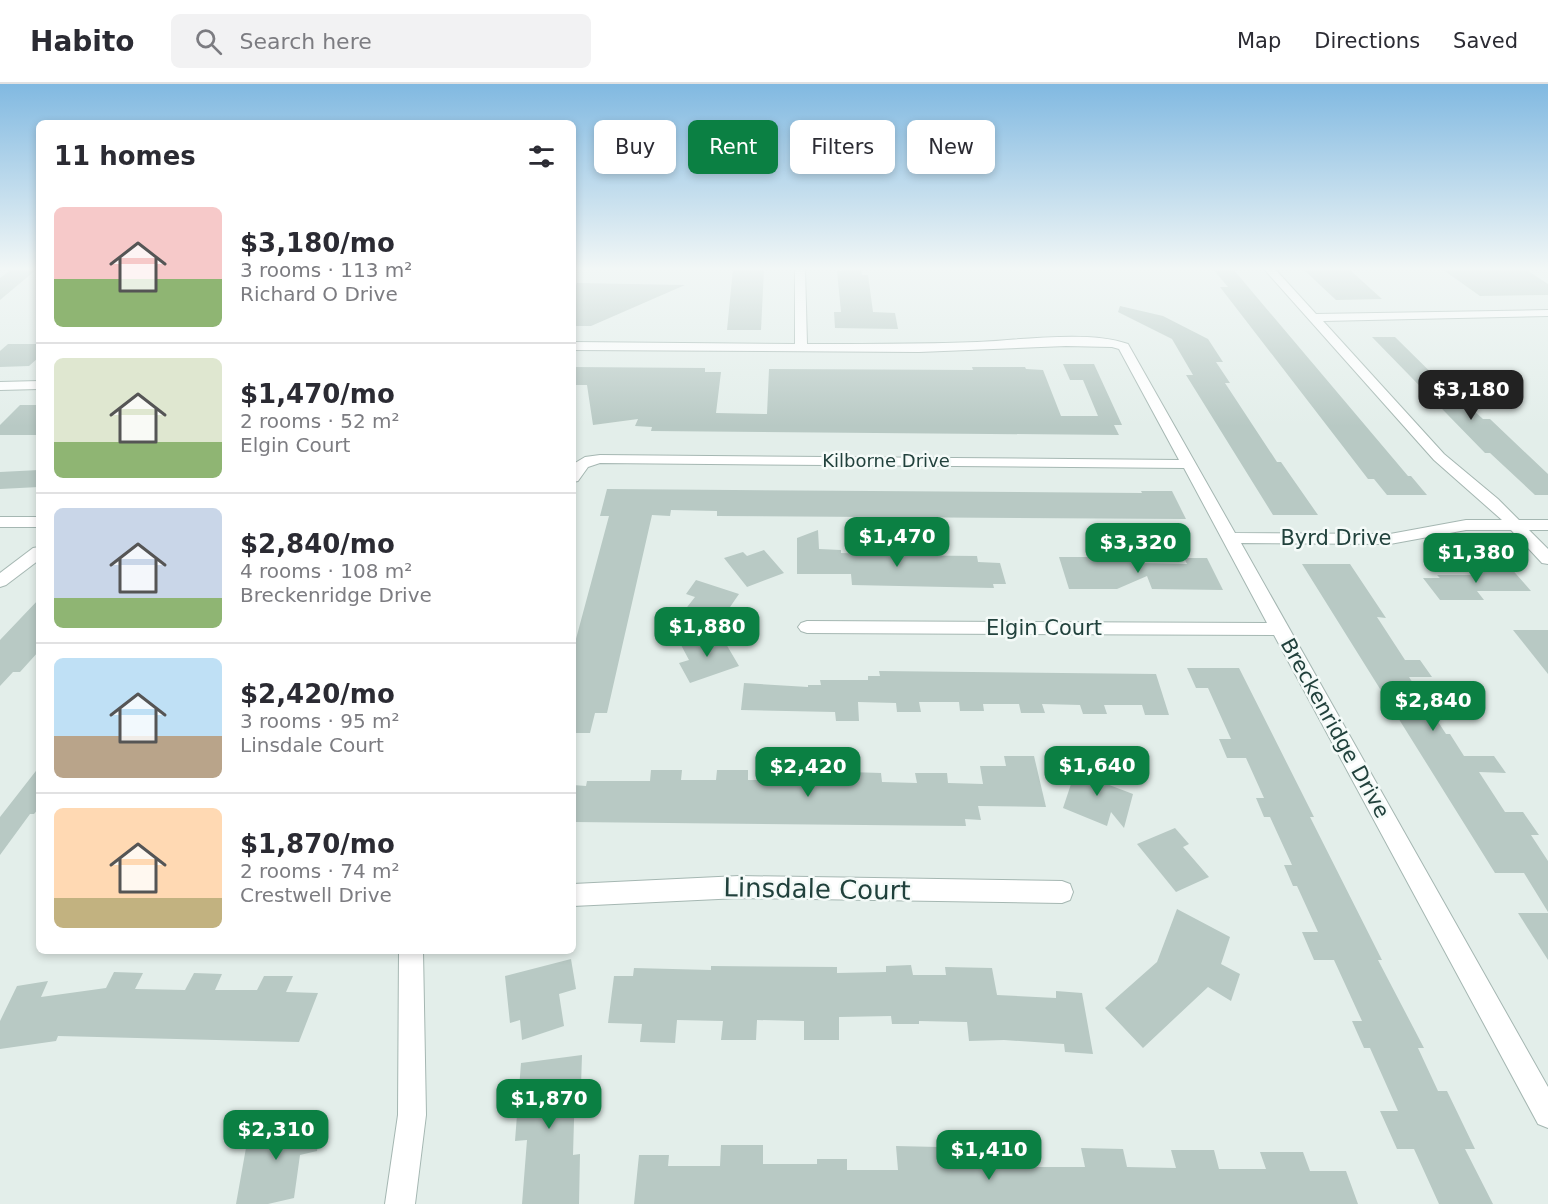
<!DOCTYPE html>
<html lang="en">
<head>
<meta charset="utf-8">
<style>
	:root { --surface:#fff; --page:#f2f2f3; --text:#2b2b33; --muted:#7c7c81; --line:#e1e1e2; --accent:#0b8043 }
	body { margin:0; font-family:"DejaVu Sans",sans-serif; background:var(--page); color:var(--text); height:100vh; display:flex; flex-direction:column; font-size:22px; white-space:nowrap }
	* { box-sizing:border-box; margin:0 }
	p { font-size:20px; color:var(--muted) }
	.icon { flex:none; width:33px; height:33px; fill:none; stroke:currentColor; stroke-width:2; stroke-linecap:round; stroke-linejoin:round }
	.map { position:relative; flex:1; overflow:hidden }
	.drawer { position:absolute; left:36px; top:36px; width:540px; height:834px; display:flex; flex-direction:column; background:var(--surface); border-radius:9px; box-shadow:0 3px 9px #0003 }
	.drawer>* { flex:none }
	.banner { position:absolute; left:594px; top:36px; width:570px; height:54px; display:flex; gap:12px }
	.price { position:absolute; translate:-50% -51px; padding:0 14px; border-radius:12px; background:var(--accent); color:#fff; font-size:20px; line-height:39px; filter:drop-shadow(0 2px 3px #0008) }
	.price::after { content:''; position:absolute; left:50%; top:36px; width:18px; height:14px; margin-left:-9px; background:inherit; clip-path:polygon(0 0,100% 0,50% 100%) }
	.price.on { background:#222; color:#fff }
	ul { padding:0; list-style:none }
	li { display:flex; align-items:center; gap:18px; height:150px; padding:0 18px }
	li+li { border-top:2px solid var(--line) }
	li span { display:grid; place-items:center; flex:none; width:168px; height:120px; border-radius:9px; color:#555 }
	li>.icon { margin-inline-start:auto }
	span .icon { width:72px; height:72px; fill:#fffc; stroke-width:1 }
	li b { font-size:26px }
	h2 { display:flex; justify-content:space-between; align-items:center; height:72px; padding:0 18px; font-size:26px }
	.pill { padding:0 21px; border-radius:9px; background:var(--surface); box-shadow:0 3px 9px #0003; font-size:21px; line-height:54px }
	.pill.on { background:var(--accent); color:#fff }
	header { display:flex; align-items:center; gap:36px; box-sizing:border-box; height:84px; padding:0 30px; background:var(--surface); border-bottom:2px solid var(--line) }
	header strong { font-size:28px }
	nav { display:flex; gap:33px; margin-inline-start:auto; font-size:21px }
	.search { width:420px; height:54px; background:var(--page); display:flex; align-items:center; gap:15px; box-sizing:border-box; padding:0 21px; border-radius:9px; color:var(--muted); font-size:22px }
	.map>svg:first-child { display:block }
</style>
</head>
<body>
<header>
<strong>Habito</strong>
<div class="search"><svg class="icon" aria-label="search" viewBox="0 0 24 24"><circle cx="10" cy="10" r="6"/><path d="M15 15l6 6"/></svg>Search here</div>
<nav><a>Map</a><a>Directions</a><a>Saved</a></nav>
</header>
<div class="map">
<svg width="1548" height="1120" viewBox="0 0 1548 1120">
	<rect width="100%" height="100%" fill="#e3eeea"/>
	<g fill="#b8c9c4">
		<path d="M 12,185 L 37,185 L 0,216 L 0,194 Z"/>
		<path d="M 733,185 L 764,185 L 761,246 L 727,246 Z"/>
		<path d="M 841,185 L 861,185 L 862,191 L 868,191 L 873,228 L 895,229 L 898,245 L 835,244 L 834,228 L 841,228 L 837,187 L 841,187 Z"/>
		<path d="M 1213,185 L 1233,185 L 1408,392 L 1411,392 L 1427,411 L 1387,411 L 1374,395 L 1368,395 L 1220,203 L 1228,203 Z"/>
		<path d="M 1442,185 L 1525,185 L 1548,200 L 1548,211 L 1480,212 Z"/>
		<path d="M 1304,186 L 1350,186 L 1382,215 L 1336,216 Z"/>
		<path d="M 577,199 L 685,201 L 591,242 L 573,242 L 573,206 Z"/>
		<path d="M 1120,222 L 1163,232 L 1208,255 L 1223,278 L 1216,278 L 1230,299 L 1225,299 L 1277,378 L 1281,378 L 1318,431 L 1273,431 L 1186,291 L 1193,291 L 1172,255 L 1118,228 Z"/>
		<path d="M 1372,253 L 1395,253 L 1469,326 L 1473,326 L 1483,335 L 1490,335 L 1548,390 L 1548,411 L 1535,411 L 1490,369 L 1485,369 Z"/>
		<path d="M 8,260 L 39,260 L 39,273 L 29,282 L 0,283 L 0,267 Z"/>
		<path d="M 1063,280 L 1094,280 L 1122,341 L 1114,341 L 1119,351 L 651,347 L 652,343 L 635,342 L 638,335 L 593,341 L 587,301 L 573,301 L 573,283 L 705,284 L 705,288 L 721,288 L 716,329 L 767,330 L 769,285 L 973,286 L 972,283 L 1025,283 L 1026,285 L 1043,286 L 1061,332 L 1098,332 L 1083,296 L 1070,296 Z"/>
		<path d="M 20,321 L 39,321 L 39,351 L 0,351 L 0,341 Z"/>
		<path d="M 39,386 L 39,403 L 0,405 L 0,388 Z"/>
		<path d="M 607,405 L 1142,409 L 1141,407 L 1172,407 L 1186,435 L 717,432 L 717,427 L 671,426 L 670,432 L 652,431 L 607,629 L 595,629 L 590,649 L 573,649 L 573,566 L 609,432 L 600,432 Z"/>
		<path d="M 818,446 L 819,465 L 841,466 L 841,469 L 872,470 L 872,471 L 977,472 L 978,478 L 1000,479 L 1006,500 L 993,500 L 994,504 L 852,501 L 851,490 L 797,490 L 797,454 Z"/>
		<path d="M 764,466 L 784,489 L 747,503 L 724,474 L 743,468 L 747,472 Z"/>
		<path d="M 1059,473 L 1135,473 L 1137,479 L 1187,480 L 1184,474 L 1207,474 L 1223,506 L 1152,505 L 1147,492 L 1117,505 L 1069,505 Z"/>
		<path d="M 1302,480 L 1350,480 L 1386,534 L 1377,533 L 1405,576 L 1420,576 L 1432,593 L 1409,593 L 1446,650 L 1450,650 L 1464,672 L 1494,672 L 1506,689 L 1479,688 L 1505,728 L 1523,728 L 1539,751 L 1531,751 L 1548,777 L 1548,828 L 1524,789 L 1495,789 Z"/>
		<path d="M 1483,482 L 1509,482 L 1531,507 L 1477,507 L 1484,516 L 1440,516 L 1423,494 L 1440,494 L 1437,491 L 1474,491 L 1469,485 L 1486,485 Z"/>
		<path d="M 696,496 L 739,510 L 719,539 L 684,527 L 695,513 L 686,510 Z"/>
		<path d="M 39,515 L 39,567 L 20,588 L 13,588 L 0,602 L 0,556 Z"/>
		<path d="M 1513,546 L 1548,546 L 1548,590 Z"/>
		<path d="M 719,548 L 739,582 L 690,599 L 679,579 L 689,576 L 681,561 Z"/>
		<path d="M 1187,584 L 1239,584 L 1314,733 L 1310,733 L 1382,876 L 1378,876 L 1424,964 L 1418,964 L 1438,1007 L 1447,1007 L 1475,1065 L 1465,1065 L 1493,1120 L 1439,1120 L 1414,1065 L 1397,1065 L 1380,1027 L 1398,1027 L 1370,964 L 1364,964 L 1352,937 L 1362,937 L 1334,876 L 1314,876 L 1302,848 L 1318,848 L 1297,802 L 1293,802 L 1284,781 L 1292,781 L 1270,733 L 1264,733 L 1256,714 L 1264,714 L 1246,674 L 1227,674 L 1219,655 L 1231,655 L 1208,604 L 1196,604 Z"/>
		<path d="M 879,587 L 1156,590 L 1169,631 L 1145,631 L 1142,621 L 1104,621 L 1107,630 L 1083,630 L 1080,621 L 1042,620 L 1045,629 L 1021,629 L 1019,620 L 983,620 L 984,627 L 960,627 L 959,618 L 919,618 L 921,628 L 897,628 L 896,619 L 858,618 L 859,637 L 836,637 L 835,628 L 741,626 L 744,599 L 808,603 L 808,601 L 821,601 L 820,596 L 868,596 L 868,592 L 880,592 Z"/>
		<path d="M 1004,672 L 1034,672 L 1046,723 L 978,722 L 981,736 L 965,735 L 966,742 L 573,738 L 573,701 L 586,702 L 587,697 L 650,697 L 651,686 L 682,686 L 681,696 L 716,696 L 717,686 L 748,686 L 748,696 L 783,696 L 783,687 L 814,687 L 815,697 L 851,697 L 850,688 L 881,689 L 882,698 L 917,699 L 915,689 L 947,689 L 948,699 L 983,700 L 980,682 L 1006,682 Z"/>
		<path d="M 1078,679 L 1107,690 L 1104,699 L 1133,710 L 1124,744 L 1111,728 L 1107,742 L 1063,724 Z"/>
		<path d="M 39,683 L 39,724 L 34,730 L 30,730 L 0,771 L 0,733 Z"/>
		<path d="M 1175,744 L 1189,760 L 1183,763 L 1209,793 L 1176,808 L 1137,760 Z"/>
		<path d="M 1177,825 L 1230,853 L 1221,880 L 1240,890 L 1231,917 L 1208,903 L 1143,964 L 1105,924 L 1157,878 Z"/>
		<path d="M 1518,829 L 1548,829 L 1548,876 Z"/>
		<path d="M 571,875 L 576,905 L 559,910 L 564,942 L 522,956 L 520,936 L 510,939 L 505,892 Z"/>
		<path d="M 911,881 L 913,891 L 946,891 L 945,883 L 992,884 L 997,911 L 1056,914 L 1056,907 L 1082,909 L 1093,970 L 1065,968 L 1064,960 L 1004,956 L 969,957 L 967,938 L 919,937 L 919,940 L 892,940 L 891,932 L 839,933 L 839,956 L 804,956 L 804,937 L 757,936 L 756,956 L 721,956 L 723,937 L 677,936 L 675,959 L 640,958 L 642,940 L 608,939 L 614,892 L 633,892 L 634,884 L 711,886 L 711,882 L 837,883 L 837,889 L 886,888 L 886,882 Z"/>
		<path d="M 114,888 L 143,889 L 135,905 L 185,906 L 194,889 L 222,890 L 215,906 L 257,906 L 264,892 L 293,892 L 286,908 L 318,909 L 299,958 L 58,952 L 56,957 L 0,965 L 0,937 L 17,902 L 48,897 L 41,913 L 106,904 Z"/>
		<path d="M 582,971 L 581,1002 L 575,1002 L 573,1071 L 580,1070 L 579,1120 L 522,1120 L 527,1056 L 515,1057 L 521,979 Z"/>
		<path d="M 322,1031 L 317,1067 L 300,1071 L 294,1114 L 268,1120 L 236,1120 L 249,1047 Z"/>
		<path d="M 721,1061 L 763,1061 L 763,1080 L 817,1080 L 817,1075 L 847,1075 L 847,1086 L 898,1086 L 896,1062 L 939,1063 L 940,1081 L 991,1081 L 989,1064 L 1032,1065 L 1035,1083 L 1085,1083 L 1081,1064 L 1123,1065 L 1127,1083 L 1176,1084 L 1171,1066 L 1214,1066 L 1219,1085 L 1266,1085 L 1260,1068 L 1303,1068 L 1310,1087 L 1346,1087 L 1358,1120 L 634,1120 L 639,1071 L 669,1071 L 668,1082 L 720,1082 Z"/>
	</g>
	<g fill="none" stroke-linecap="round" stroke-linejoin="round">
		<defs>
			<g id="street">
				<path d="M 795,185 L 805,185 L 807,260 C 864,260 920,260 977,258 C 1020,256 1090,246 1128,260 L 1235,449 L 1390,450 L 1466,436 L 1502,436 L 1434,376 L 1264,185 L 1275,185 L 1316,230 L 1548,226 L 1548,232 L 1323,237 L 1444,370 L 1498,415 L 1519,436 L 1548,436 L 1548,446 L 1529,446 L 1548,465 L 1548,480 L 1542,479 L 1511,446 L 1466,446 L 1390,460 L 1241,459 L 1548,1003 L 1548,1044 L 1538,1040 L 1274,551 L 807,549 L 801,547 L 798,543 L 801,539 L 807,537 L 1267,539 L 1184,384 L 600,379 L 588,383 L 578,397 L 573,398 L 575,379 L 585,373 L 600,371 L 1179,376 L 1119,265 L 1112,263 L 1066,262 L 919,268 L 573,266 L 573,258 L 795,260 Z"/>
				<path d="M 39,297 L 39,305 L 0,306 L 0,298 Z"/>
				<rect x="0" y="433" width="39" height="10"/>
				<path d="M 39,463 L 39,476 L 6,501 L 0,503 L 0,489 L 33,464 Z"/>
				<path d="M 739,792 L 1062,797 L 1070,800 L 1073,808 L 1070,816 L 1062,819 L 739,814 L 573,822 L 573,800 Z"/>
				<path d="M 399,867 L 423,867 L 426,1031 L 415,1120 L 385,1120 L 398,1031 Z"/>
			</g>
		</defs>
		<use href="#street" stroke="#a5b7b2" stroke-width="2"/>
		<use href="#street" fill="#fff" fill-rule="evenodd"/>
	</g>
	<linearGradient id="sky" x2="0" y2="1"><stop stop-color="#81b9e1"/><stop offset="0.54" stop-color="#f2f7f6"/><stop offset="1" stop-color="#f2f7f6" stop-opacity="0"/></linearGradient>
	<rect width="1548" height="342" fill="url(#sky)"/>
	<g text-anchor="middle" stroke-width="5" stroke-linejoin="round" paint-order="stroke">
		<g font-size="18" fill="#21413c" stroke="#f4faf8">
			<text x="886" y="383">Kilborne Drive</text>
		</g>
		<g font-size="21" fill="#21413c" stroke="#f4faf8">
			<text x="1336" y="461">Byrd Drive</text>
			<text x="1044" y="551">Elgin Court</text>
			<text transform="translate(1335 644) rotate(61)" y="7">Breckenridge Drive</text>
		</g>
		<g font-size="26" fill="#21413c" stroke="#f4faf8">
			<text transform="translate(817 805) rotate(1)" y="9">Linsdale Court</text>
		</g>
	</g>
</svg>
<b class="price on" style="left:1471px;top:337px">$3,180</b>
<b class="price" style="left:897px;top:484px">$1,470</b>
<b class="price" style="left:1138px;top:490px">$3,320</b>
<b class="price" style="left:1476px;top:500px">$1,380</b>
<b class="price" style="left:707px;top:574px">$1,880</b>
<b class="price" style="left:1433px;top:648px">$2,840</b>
<b class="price" style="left:1097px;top:713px">$1,640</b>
<b class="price" style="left:808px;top:714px">$2,420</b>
<b class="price" style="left:549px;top:1046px">$1,870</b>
<b class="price" style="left:276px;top:1077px">$2,310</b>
<b class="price" style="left:989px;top:1097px">$1,410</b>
<div class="banner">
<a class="pill">Buy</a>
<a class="pill on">Rent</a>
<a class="pill">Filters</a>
<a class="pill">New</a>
</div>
<section class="drawer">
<h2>11 homes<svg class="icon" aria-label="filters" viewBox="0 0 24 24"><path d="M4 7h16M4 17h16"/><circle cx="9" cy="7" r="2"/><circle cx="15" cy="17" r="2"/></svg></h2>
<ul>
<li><span style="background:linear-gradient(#f6c9c9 60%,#8fb573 0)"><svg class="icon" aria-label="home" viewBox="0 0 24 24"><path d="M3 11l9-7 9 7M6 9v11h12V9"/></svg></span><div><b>$3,180/mo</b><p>3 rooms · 113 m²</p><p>Richard O Drive</p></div></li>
<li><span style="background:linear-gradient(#dfe7d0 70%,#8fb573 0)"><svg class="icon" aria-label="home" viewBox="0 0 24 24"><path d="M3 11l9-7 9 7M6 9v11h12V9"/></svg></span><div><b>$1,470/mo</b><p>2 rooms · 52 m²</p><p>Elgin Court</p></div></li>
<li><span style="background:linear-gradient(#c9d6e8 75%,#8fb573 0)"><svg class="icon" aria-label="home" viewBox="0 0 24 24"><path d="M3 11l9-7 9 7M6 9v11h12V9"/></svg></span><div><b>$2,840/mo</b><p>4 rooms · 108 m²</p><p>Breckenridge Drive</p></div></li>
<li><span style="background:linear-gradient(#bfe0f5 65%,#b9a48a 0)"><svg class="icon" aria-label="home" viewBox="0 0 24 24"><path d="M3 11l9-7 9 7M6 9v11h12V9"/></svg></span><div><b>$2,420/mo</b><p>3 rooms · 95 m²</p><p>Linsdale Court</p></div></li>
<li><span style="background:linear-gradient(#ffd9b3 75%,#c2b280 0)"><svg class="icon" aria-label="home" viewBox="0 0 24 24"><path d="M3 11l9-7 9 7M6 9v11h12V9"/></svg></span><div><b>$1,870/mo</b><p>2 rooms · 74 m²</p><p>Crestwell Drive</p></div></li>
</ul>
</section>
</div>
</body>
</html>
